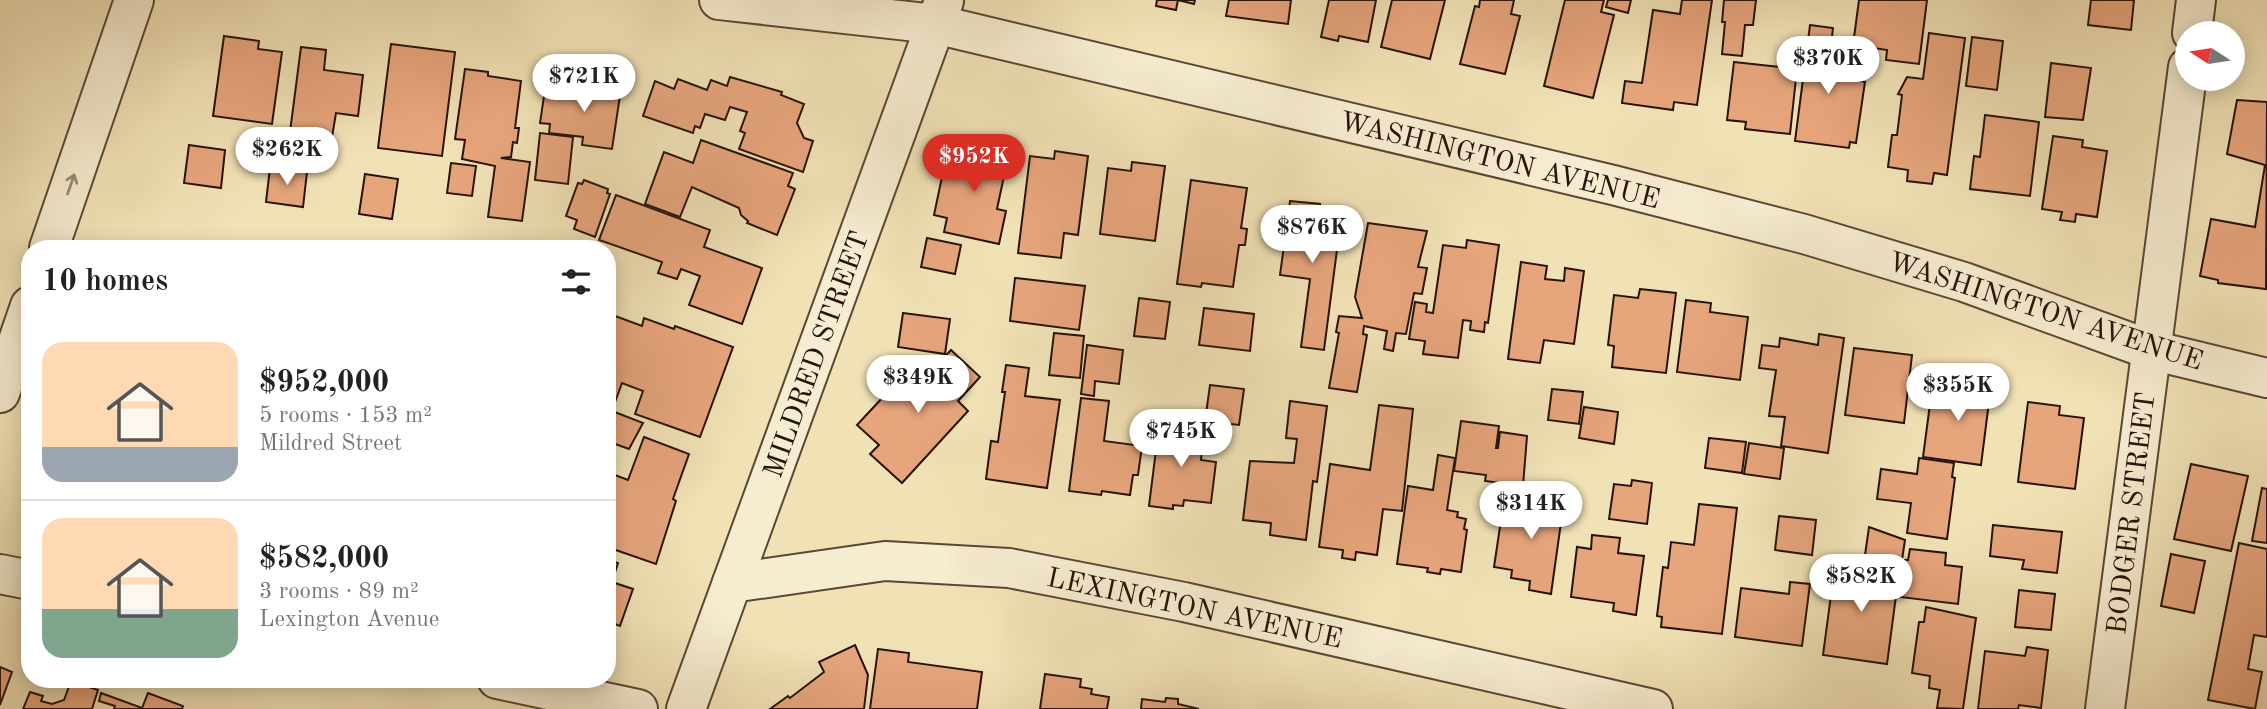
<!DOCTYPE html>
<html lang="en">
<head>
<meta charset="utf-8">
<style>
	:root { --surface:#fff; --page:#f2f2f2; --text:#222; --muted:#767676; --line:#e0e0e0; --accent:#d93025 }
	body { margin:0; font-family:"Old Standard TT",serif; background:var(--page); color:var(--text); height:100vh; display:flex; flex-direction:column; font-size:26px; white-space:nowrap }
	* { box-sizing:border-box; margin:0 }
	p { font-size:23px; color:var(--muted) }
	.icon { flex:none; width:38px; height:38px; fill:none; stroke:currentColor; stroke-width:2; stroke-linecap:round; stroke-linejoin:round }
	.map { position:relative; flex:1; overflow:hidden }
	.panel { position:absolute; left:21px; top:240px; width:595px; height:448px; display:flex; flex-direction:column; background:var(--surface); border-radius:28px; box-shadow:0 4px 18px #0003 }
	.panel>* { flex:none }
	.needle { width:46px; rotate:282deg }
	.tools { position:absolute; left:2175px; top:21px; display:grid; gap:14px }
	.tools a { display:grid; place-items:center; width:70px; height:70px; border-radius:50%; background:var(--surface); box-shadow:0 4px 18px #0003; font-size:35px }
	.price { position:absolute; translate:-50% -60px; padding:0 16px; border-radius:24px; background:#fff; color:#222; font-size:23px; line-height:46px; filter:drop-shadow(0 2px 4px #0008) }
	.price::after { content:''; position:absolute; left:50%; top:42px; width:21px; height:16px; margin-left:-10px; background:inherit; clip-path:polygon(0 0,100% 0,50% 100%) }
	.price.active { background:var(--accent); color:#fff }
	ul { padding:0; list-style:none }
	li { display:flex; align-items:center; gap:21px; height:175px; padding:0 21px }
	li+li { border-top:2px solid var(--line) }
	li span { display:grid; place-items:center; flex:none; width:196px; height:140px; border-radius:21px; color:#555 }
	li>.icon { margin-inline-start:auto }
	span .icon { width:84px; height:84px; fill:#fffc; stroke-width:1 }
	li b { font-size:30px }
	h2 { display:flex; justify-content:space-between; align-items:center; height:84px; padding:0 21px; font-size:30px }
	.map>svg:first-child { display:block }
</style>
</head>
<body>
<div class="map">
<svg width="2267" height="709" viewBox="0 0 2267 709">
	<rect width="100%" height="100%" fill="#f1e2b6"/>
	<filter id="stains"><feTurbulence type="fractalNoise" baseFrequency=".00286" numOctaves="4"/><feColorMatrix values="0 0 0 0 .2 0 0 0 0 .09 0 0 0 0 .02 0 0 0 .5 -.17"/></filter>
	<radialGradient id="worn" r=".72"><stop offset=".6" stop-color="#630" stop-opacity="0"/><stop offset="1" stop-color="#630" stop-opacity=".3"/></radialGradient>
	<g fill="#e7a57c" stroke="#28130a" stroke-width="2">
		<path d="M 1157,0 L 1195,0 L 1194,4 L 1178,0 L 1176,10 L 1156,6 Z"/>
		<path d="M 1229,0 L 1291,0 L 1288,24 L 1226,16 Z"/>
		<path d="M 1329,0 L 1376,0 L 1368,42 L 1339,36 L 1338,41 L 1321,37 Z"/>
		<path d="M 1392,0 L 1445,0 L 1430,59 L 1381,47 Z"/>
		<path d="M 1480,0 L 1514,0 L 1511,14 L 1520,16 L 1505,74 L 1460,64 L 1475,6 L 1479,7 Z"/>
		<path d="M 1565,0 L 1604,0 L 1601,12 L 1614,15 L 1593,98 L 1544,86 Z"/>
		<path d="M 1608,0 L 1631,0 L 1628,13 L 1606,7 Z"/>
		<path d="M 1682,0 L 1712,0 L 1697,105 L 1674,102 L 1673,110 L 1622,103 L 1625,81 L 1642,83 L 1653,10 L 1680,14 Z"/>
		<path d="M 1724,0 L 1756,0 L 1753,25 L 1745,25 L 1742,56 L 1722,54 L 1725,22 L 1722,22 Z"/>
		<path d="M 1859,0 L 1927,0 L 1919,64 L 1886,60 L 1887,50 L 1853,45 Z"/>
		<path d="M 2091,0 L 2134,0 L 2131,30 L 2088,25 Z"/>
		<path d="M 1810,25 L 1833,28 L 1829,63 L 1849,65 L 1848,77 L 1865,82 L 1856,143 L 1850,142 L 1849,148 L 1795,141 Z"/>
		<path d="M 1929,33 L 1965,38 L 1947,175 L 1934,173 L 1932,184 L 1907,181 L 1908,170 L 1888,167 L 1892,135 L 1897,135 L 1902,95 L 1898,94 L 1907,77 L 1923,79 Z"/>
		<path d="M 224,36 L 259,41 L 258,49 L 282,52 L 272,124 L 213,116 Z"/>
		<path d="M 1972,37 L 2003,41 L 1997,90 L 1966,86 Z"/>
		<path d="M 391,44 L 455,52 L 442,156 L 378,148 Z"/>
		<path d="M 301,47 L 326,50 L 324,70 L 363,75 L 358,116 L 336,113 L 332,137 L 290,132 Z"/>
		<path d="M 1734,62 L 1797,69 L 1790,134 L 1745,129 L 1746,122 L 1727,120 Z"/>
		<path d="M 2051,63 L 2091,68 L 2083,120 L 2045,117 Z"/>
		<path d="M 465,69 L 488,72 L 488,76 L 521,81 L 515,128 L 519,128 L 517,143 L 513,142 L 511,157 L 501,158 L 530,162 L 522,221 L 488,217 L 495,166 L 462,159 L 465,140 L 455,139 Z"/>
		<path d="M 730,77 L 782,92 L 781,95 L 804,104 L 797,123 L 804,138 L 813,141 L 803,172 L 739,149 L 745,133 L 740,131 L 747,112 L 730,107 L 725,120 L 705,114 L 700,128 L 695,126 L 693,133 L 643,116 L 655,81 L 674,89 L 678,79 L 707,90 L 711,80 L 727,86 Z"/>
		<path d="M 589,85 L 621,89 L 612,149 L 582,145 L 583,137 L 549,133 L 550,124 L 540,123 L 544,96 L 553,97 L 554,88 L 588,92 Z"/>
		<path d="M 2237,100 L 2267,102 L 2266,289 L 2218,283 L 2218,280 L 2200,276 L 2211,219 L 2255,227 L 2265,165 L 2227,154 Z"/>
		<path d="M 1985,115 L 2039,122 L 2030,196 L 1970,189 L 1974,156 L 1980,157 Z"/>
		<path d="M 540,133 L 573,137 L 568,184 L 535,180 Z"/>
		<path d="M 2053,136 L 2083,140 L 2082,147 L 2107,151 L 2097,217 L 2076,214 L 2075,222 L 2060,220 L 2062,212 L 2042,209 Z"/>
		<path d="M 995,137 L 1006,140 L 1004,147 L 1010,148 L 997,209 L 1006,211 L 999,244 L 944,232 L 947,218 L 934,215 L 947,153 L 952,154 L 953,146 L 961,148 L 959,156 L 964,157 L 963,161 L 978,165 L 980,156 L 984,157 L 987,143 L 994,145 Z"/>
		<path d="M 701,140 L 793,173 L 788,186 L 795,189 L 777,235 L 747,223 L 748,221 L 741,215 L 739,208 L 692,187 L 680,217 L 645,204 L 664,152 L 693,163 Z"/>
		<path d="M 189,145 L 225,150 L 221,188 L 184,183 Z"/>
		<path d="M 1055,151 L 1088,156 L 1078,235 L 1064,233 L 1061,258 L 1018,253 L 1030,156 L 1054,159 Z"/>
		<path d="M 1132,162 L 1165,166 L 1155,241 L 1100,234 L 1108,168 L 1131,171 Z"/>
		<path d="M 451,163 L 476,166 L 472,196 L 447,193 Z"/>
		<path d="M 270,168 L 307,172 L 303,207 L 266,202 Z"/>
		<path d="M 365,174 L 398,179 L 392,219 L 359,214 Z"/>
		<path d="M 584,180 L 608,189 L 607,193 L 610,194 L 595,237 L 574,229 L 577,220 L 566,216 L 578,183 L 582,184 Z"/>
		<path d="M 1191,180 L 1247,188 L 1241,228 L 1247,229 L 1245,245 L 1239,245 L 1233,287 L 1202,283 L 1201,287 L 1177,284 Z"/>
		<path d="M 616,195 L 710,230 L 704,247 L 762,268 L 742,324 L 689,305 L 700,276 L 681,269 L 677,279 L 658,273 L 662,262 L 599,240 Z"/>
		<path d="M 1290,201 L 1320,204 L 1318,216 L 1341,219 L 1324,350 L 1301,347 L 1310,279 L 1280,275 Z"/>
		<path d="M 1368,223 L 1427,231 L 1418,267 L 1427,268 L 1422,294 L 1414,293 L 1406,334 L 1396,333 L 1393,351 L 1384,349 L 1387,331 L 1364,326 L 1363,334 L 1367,335 L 1357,392 L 1329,388 L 1339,333 L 1336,332 L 1339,316 L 1362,318 L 1355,297 Z"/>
		<path d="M 927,238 L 961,245 L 955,274 L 921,267 Z"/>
		<path d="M 1467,240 L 1499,245 L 1488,323 L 1485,322 L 1484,332 L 1470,330 L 1471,321 L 1463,320 L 1458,358 L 1423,354 L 1425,341 L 1409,339 L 1415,302 L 1427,304 L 1426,312 L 1433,313 L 1443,245 L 1466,248 Z"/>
		<path d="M 1521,262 L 1547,266 L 1545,279 L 1564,281 L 1565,268 L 1584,271 L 1574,344 L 1544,340 L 1540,363 L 1508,359 Z"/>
		<path d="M 1015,278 L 1085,286 L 1079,330 L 1010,321 Z"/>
		<path d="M 1640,289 L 1676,293 L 1666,373 L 1612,367 L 1614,346 L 1608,345 L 1614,295 L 1638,298 Z"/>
		<path d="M 1139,298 L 1170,302 L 1165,339 L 1134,336 Z"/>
		<path d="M 1686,300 L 1711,303 L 1710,312 L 1748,317 L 1740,380 L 1677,372 Z"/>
		<path d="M 1204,308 L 1254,314 L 1250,351 L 1199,345 Z"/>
		<path d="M 607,313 L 642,326 L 644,318 L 674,329 L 675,326 L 733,347 L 700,437 L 635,414 L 643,391 L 622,383 L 614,405 L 607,403 Z"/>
		<path d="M 903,313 L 950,319 L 945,354 L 898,347 Z"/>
		<path d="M 1054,333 L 1084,336 L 1080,378 L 1049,375 Z"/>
		<path d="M 1819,334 L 1844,338 L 1828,453 L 1781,446 L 1785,417 L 1769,416 L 1776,370 L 1759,368 L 1762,345 L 1779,347 L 1780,338 L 1818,345 Z"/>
		<path d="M 1087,345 L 1123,350 L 1119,384 L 1095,381 L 1094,396 L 1081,394 Z"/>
		<path d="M 1854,348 L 1912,355 L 1904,423 L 1845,415 Z"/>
		<path d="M 951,350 L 980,377 L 958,401 L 968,411 L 902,483 L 870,454 L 879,445 L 857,425 L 912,366 L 925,378 Z"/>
		<path d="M 1006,365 L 1029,368 L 1025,396 L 1060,400 L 1047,488 L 986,479 L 991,441 L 998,442 L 1005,392 L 1002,392 Z"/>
		<path d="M 1947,380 L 1991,386 L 1981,465 L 1923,457 L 1932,389 L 1945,391 Z"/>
		<path d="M 1210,385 L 1244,389 L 1239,425 L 1205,421 Z"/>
		<path d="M 1552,389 L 1583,392 L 1579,424 L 1548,420 Z"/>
		<path d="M 1081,398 L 1109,401 L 1104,441 L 1142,446 L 1138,475 L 1133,475 L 1130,495 L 1102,491 L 1101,495 L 1069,491 Z"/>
		<path d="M 1290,401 L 1327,406 L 1317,482 L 1313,481 L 1306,540 L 1270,535 L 1271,523 L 1243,520 L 1250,461 L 1294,463 L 1297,439 L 1286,438 Z"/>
		<path d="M 2028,402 L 2060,406 L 2059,415 L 2084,418 L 2075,489 L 2018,482 Z"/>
		<path d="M 1379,405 L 1413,409 L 1402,511 L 1383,509 L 1377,555 L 1356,552 L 1355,560 L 1342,558 L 1343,550 L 1319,547 L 1330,464 L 1370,470 Z"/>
		<path d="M 1584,407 L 1618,412 L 1614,444 L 1579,438 Z"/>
		<path d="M 607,409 L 643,423 L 629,449 L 607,441 Z"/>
		<path d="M 1461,421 L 1499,426 L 1496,448 L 1498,448 L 1500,432 L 1527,436 L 1523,486 L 1485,481 L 1486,475 L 1454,471 Z"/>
		<path d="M 1159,426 L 1204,432 L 1201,460 L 1216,462 L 1211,503 L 1184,500 L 1183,506 L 1173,505 L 1173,509 L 1149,506 Z"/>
		<path d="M 644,437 L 689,454 L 673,499 L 676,501 L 656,564 L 607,547 L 607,496 L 615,475 L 628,480 Z"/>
		<path d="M 1709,438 L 1746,442 L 1742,473 L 1705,468 Z"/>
		<path d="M 1749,443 L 1784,448 L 1780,479 L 1744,474 Z"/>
		<path d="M 1438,455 L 1455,458 L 1447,510 L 1458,512 L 1457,517 L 1466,519 L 1464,529 L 1467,530 L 1461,572 L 1441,569 L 1440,574 L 1427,572 L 1428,568 L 1397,564 L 1408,486 L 1433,490 Z"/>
		<path d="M 1919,458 L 1954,463 L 1952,477 L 1955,478 L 1947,539 L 1907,533 L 1911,503 L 1877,499 L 1881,469 L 1917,474 Z"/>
		<path d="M 2191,464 L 2248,476 L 2231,551 L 2174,539 Z"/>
		<path d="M 1632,480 L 1652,483 L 1647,524 L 1609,519 L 1614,484 L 1631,486 Z"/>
		<path d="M 2262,488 L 2267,489 L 2267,543 L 2252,541 Z"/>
		<path d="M 1516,495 L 1564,501 L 1551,594 L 1529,590 L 1530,581 L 1511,578 L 1512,570 L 1494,567 L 1501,520 L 1506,521 L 1507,512 L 1513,513 Z"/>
		<path d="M 1699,504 L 1737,508 L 1722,634 L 1661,627 L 1662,617 L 1657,616 L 1663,567 L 1668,568 L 1671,542 L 1694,545 Z"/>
		<path d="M 1779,516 L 1816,520 L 1812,555 L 1775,550 Z"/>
		<path d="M 1993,525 L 2062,532 L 2057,573 L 2022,569 L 2024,560 L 1990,556 Z"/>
		<path d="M 1869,527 L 1905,540 L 1901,567 L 1864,562 Z"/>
		<path d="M 1592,535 L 1620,538 L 1618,553 L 1644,556 L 1636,615 L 1613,611 L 1614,603 L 1571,597 L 1577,547 L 1591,549 Z"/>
		<path d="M 2239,543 L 2267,549 L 2267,637 L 2254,635 L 2248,669 L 2262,672 L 2255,709 L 2208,700 Z"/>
		<path d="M 1910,549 L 1946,553 L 1945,565 L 1962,567 L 1958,604 L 1900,597 L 1904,560 L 1908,560 Z"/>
		<path d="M 2171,554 L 2205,561 L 2194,613 L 2161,606 Z"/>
		<path d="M 607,559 L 618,563 L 612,582 L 633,589 L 620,626 L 607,621 Z"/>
		<path d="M 1835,565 L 1899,573 L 1887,664 L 1823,655 Z"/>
		<path d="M 1790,582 L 1810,584 L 1802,646 L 1735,637 L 1741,588 L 1789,594 Z"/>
		<path d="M 2019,590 L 2055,594 L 2051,630 L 2015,627 Z"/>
		<path d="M 1926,607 L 1976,618 L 1963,709 L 1937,708 L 1940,690 L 1929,688 L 1930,676 L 1912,673 L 1919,622 L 1924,622 Z"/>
		<path d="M 855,645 L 868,675 L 864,709 L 770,709 L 788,696 L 790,698 L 824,672 L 819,662 Z"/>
		<path d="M 2027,647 L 2048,650 L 2041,708 L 2019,705 L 2018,709 L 1978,709 L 1985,651 L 2025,656 Z"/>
		<path d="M 878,649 L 909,653 L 908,662 L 982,672 L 977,709 L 870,709 Z"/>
		<path d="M 0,667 L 12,672 L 0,705 Z"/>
		<path d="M 1045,674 L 1081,679 L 1080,687 L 1092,689 L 1091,694 L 1109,697 L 1107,709 L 1040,709 Z"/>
		<path d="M 71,681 L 98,690 L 92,709 L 23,709 L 30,692 L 43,696 L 41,701 L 52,704 L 64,700 Z"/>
		<path d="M 101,693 L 142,708 L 148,693 L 183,706 L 182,709 L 114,709 L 115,706 L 99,701 Z"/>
		<path d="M 1166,698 L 1178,699 L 1178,704 L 1199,709 L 1141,709 L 1142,699 L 1165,702 Z"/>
	</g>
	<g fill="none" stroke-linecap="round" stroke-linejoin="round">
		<defs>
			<g id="minor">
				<path d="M 719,0 L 935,24 L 1613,185 L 1804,234 L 1964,282 L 2151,350 L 2267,378"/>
				<path d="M 2192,33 L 2196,0"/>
				<path d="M 0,574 L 30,580"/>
				<path d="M 732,583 L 885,561 L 1009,568 L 1184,602 L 1653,709"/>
				<path d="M 497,679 L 638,709"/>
				<path d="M 686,709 L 944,1"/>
				<path d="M 2105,709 L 2188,67"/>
			</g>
			<g id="tertiary">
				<path d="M 49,248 L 134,0"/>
				<path d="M 0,393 L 30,306"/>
			</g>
		</defs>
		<use href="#minor" stroke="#5a4735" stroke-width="42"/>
		<use href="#tertiary" stroke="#5a4735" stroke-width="42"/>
		<use href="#minor" stroke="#f6ecd0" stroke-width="38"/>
		<use href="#tertiary" stroke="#f6ecd0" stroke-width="38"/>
	</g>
	<defs><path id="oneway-shaft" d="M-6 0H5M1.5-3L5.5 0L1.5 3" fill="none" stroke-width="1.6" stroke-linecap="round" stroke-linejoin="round" transform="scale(1.75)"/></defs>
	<use stroke="#998a77" href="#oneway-shaft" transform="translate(71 184) rotate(-71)"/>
	<g text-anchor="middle" stroke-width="6" stroke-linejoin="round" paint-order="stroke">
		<g font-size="28" fill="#28130a" stroke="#f6ecd0">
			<text transform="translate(1500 159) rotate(14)" y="10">WASHINGTON AVENUE</text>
			<text transform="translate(2046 310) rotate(18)" y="10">WASHINGTON AVENUE</text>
			<text transform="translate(815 354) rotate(-70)" y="10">MILDRED STREET</text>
			<text transform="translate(2130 513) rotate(-83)" y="10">BODGER STREET</text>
			<text transform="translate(1195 607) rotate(12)" y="10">LEXINGTON AVENUE</text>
		</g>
	</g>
	<rect width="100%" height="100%" filter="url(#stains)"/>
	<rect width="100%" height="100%" fill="url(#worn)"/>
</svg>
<div class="tools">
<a><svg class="needle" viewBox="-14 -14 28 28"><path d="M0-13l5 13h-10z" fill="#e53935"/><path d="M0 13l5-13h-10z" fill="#767676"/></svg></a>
</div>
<b class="price" style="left:1828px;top:96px">$370K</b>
<b class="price" style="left:584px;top:114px">$721K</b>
<b class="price" style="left:287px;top:187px">$262K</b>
<b class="price active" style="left:974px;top:194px">$952K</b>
<b class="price" style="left:1312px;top:265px">$876K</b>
<b class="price" style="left:918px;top:415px">$349K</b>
<b class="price" style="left:1958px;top:423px">$355K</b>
<b class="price" style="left:1181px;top:469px">$745K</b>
<b class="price" style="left:1531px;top:541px">$314K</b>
<b class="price" style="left:1861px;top:614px">$582K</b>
<section class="panel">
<h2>10 homes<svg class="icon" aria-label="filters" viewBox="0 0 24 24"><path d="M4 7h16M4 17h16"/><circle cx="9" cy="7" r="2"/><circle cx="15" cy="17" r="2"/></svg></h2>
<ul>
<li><span style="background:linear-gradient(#ffd9b3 75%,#9aa5b1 0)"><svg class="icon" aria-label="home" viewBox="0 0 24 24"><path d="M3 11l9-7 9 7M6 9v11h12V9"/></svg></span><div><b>$952,000</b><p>5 rooms · 153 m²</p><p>Mildred Street</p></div></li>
<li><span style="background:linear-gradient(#ffd9b3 65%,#7fa58c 0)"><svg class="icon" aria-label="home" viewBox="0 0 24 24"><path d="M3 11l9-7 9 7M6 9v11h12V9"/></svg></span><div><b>$582,000</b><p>3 rooms · 89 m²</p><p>Lexington Avenue</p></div></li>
</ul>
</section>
</div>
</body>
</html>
